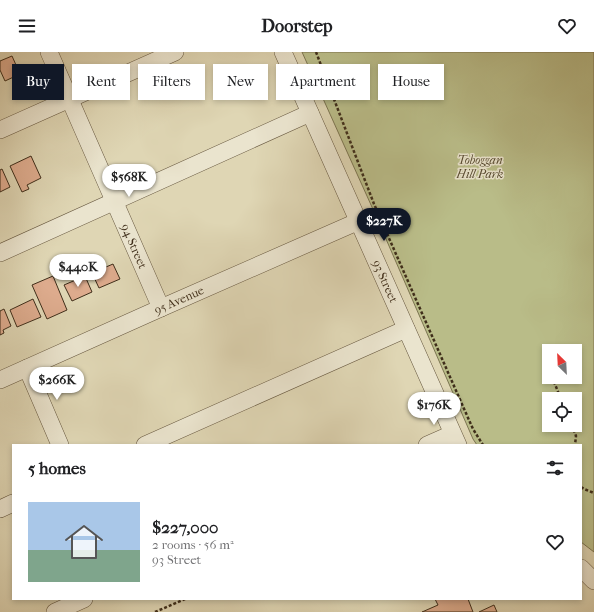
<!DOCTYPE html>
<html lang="en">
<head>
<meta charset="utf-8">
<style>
	:root { --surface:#fff; --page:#f2f2f2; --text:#202124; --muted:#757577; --line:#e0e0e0; --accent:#111827 }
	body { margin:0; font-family:"IM FELL French Canon",serif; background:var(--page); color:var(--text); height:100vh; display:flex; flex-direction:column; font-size:15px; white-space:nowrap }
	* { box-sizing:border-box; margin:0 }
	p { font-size:13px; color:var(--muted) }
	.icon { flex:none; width:22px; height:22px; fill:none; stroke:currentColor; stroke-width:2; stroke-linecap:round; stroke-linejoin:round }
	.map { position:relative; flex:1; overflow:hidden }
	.panel { position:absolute; left:12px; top:392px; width:570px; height:156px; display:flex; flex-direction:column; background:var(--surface); border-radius:0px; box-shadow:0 2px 6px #0003 }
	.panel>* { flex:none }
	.top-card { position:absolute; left:12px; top:12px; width:570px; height:36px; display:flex; gap:8px }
	.needle { width:26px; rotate:336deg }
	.fabs { position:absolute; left:542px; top:292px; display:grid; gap:8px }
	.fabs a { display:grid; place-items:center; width:40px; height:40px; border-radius:0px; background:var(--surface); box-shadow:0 2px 6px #0003; font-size:20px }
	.price { position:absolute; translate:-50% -34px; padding:0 9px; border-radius:14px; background:#fff; color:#222; font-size:13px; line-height:26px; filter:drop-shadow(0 1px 2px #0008) }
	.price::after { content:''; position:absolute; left:50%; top:24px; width:12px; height:9px; margin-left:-6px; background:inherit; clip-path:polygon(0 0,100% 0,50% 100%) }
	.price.current { background:var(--accent); color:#fff }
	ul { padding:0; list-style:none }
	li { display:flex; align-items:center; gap:12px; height:100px; padding:0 16px }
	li+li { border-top:1px solid var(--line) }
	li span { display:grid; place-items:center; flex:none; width:112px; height:80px; border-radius:0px; color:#555 }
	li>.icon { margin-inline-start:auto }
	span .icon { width:48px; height:48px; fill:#fffc; stroke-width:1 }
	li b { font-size:17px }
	h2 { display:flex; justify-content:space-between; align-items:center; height:48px; padding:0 16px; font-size:17px }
	.tag { padding:0 14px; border-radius:0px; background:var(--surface); box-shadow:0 2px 6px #0003; font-size:14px; line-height:36px }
	.tag.current { background:var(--accent); color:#fff }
	header { display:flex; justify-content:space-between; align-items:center; height:52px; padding:0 16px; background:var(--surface); font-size:18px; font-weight:700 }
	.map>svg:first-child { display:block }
</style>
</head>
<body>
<header><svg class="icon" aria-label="menu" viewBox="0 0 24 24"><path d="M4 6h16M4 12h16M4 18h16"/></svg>Doorstep<svg class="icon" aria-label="heart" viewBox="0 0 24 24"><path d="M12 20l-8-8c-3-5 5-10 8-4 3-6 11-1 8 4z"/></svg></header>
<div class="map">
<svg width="594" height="560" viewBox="0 0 594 560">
	<rect width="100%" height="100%" fill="#dfd6b4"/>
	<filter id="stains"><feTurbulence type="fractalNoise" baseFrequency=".005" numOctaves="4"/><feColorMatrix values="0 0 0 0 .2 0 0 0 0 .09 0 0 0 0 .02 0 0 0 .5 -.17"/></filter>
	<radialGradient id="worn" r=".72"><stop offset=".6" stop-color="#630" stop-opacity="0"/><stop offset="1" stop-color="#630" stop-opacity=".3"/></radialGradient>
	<path fill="#b9bc88" stroke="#7c7551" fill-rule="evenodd" d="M 302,0 L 594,0 L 594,500 L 581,490 L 581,393 L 477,393 L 473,387 L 376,164 ZM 549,299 L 575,299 L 575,325 L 549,325 ZM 549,347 L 575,347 L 575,373 L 549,373 Z"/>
	<g fill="#ddab8d" stroke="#3f2e1a">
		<path d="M 12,4 L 20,22 L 5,29 L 0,18 L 0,9 Z"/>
		<path d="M 31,104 L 41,126 L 27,133 L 29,137 L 22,140 L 10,114 Z"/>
		<path d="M 2,117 L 10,135 L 0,140 L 0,118 Z"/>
		<path d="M 113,212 L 120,227 L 99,236 L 92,221 Z"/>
		<path d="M 53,224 L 67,258 L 47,267 L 32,233 Z"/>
		<path d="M 85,224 L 92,240 L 72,249 L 64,233 Z"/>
		<path d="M 33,247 L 41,265 L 17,275 L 10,258 Z"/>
		<path d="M 4,257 L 11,274 L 3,278 L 4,281 L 0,283 L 0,259 Z"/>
		<path d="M 435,547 L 468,547 L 473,560 L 422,560 L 438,553 Z"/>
		<path d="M 494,553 L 497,560 L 479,560 Z"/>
	</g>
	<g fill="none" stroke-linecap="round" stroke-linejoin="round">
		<defs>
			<g id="minor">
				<path id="s1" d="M 49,0 L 161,256"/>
				<path id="s2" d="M 283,0 L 458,393"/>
				<path d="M 0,78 L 175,0"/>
				<path d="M 0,201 L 310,61"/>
				<path d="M 27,316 L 60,393"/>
				<path id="s3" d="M 0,328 L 161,256 L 359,169"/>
				<path d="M 145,393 L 406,277"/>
				<path d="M 427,393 L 452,382"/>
				<path d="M 0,457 L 13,451"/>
				<path d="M 581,516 L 594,529"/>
				<path d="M 55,560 L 84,547"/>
			</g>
		</defs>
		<use href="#minor" stroke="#675840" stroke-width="18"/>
		<g stroke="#3f2e1a" stroke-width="2.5" stroke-dasharray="3 2" stroke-linecap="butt">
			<path d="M 316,0 L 374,152 L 465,359 L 473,377 L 483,393"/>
			<path d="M 552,325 L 561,347"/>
			<path d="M 572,373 L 576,384 L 575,393"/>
			<path d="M 581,435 L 584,437 L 594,441"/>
			<path d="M 155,560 L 185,547"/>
		</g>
		<use href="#minor" stroke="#eae4ce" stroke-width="17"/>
	</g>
	<g text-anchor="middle" stroke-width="3" stroke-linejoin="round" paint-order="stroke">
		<g font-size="12" font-style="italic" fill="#574a30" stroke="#eae4ce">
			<text x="480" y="112">Toboggan<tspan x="480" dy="14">Hill Park</tspan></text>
		</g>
		<g font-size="12" fill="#3f2e1a" stroke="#eae4ce">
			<text dy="4" stroke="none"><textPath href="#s1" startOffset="212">94 Street</textPath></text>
			<text dy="4" stroke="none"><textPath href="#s2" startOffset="251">93 Street</textPath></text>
			<text dy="4" stroke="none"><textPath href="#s3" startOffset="196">95 Avenue</textPath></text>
		</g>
	</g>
	<rect width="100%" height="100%" filter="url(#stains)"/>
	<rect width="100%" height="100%" fill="url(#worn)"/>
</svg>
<div class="fabs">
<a><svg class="needle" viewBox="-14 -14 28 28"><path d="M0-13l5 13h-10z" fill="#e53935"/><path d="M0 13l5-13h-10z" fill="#757577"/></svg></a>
<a><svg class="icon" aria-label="locate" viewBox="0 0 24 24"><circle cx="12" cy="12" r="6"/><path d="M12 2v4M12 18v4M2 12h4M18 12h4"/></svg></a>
</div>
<b class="price" style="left:129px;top:146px">$568K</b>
<b class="price current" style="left:384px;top:190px">$227K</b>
<b class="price" style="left:78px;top:236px">$440K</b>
<b class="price" style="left:57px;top:349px">$266K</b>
<b class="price" style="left:434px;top:374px">$176K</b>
<div class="top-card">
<a class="tag current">Buy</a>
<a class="tag">Rent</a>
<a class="tag">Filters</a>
<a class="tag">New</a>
<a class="tag">Apartment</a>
<a class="tag">House</a>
</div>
<section class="panel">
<h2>5 homes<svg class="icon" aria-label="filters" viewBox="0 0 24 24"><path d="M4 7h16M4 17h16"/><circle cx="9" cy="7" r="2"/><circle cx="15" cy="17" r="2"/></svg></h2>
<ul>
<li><span style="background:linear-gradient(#a9c7e8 60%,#7fa58c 0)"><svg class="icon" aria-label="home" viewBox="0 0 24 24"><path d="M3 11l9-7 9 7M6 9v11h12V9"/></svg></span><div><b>$227,000</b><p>2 rooms · 56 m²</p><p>93 Street</p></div><svg class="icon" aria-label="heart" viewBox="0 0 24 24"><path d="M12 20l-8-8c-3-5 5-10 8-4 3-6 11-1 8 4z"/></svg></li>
</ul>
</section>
</div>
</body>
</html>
